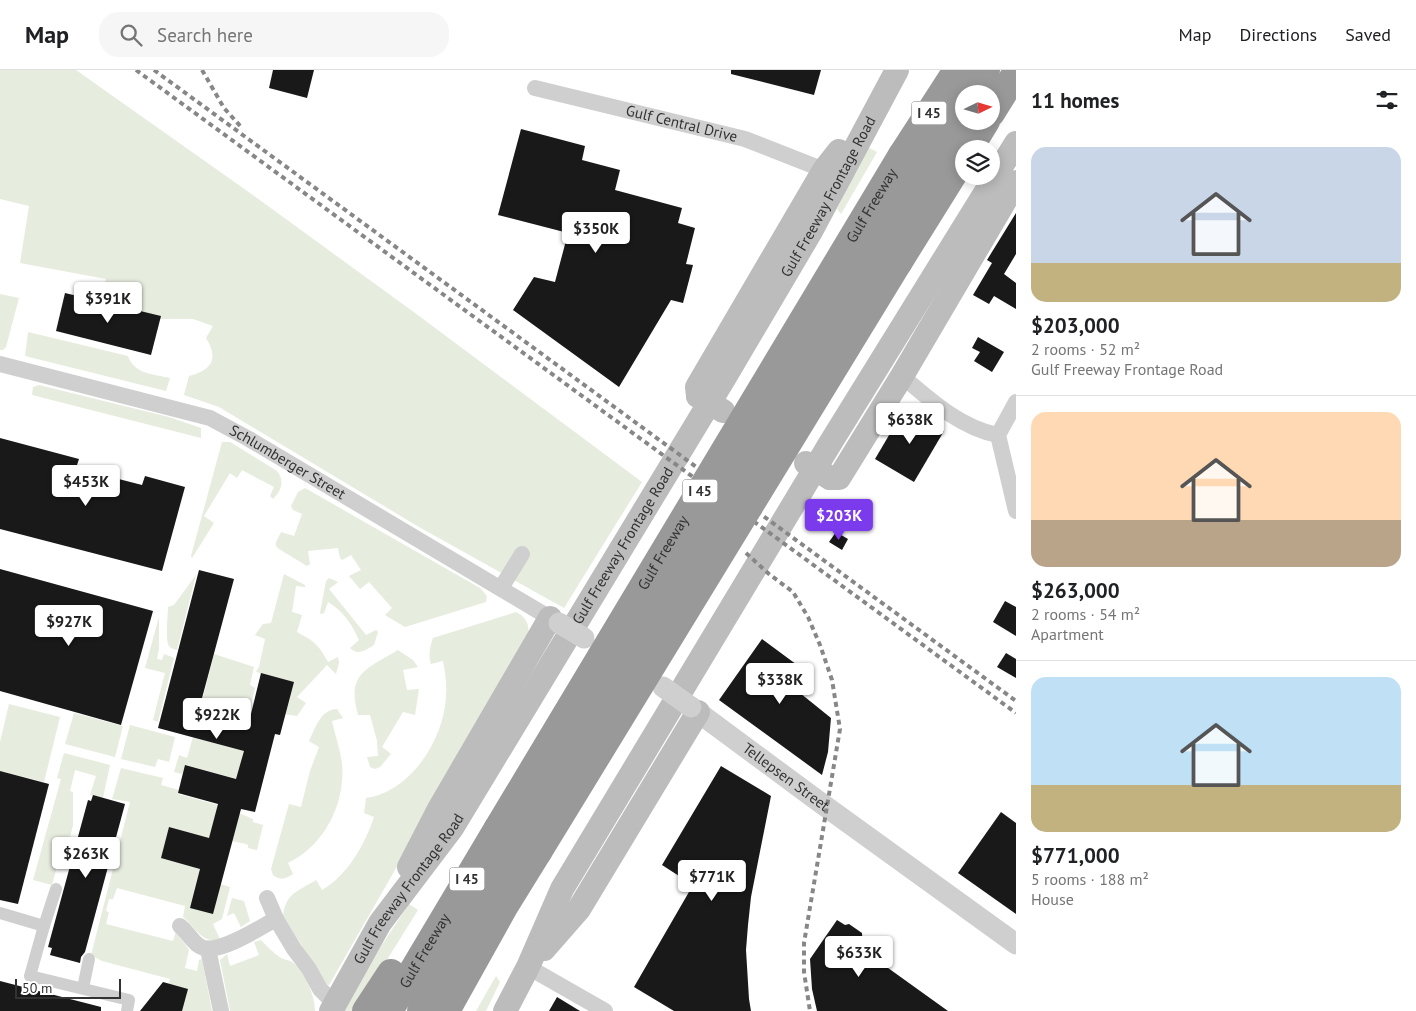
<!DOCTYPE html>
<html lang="en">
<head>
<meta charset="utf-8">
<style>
	:root { --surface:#fff; --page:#f6f6f6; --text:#202124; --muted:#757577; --line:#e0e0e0; --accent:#7c3aed }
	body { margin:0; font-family:"PT Sans",sans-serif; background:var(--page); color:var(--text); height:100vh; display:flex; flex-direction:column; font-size:19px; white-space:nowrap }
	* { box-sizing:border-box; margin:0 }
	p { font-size:16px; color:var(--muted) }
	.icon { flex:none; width:28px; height:28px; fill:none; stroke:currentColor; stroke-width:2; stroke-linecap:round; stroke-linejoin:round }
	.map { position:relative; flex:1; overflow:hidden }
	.side { display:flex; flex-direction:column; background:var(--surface); width:400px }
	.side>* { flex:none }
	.needle { width:32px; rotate:85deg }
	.controls { position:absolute; left:955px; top:15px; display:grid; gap:10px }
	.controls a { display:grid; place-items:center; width:45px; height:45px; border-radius:50%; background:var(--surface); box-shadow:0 2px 12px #0003; font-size:25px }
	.scale { position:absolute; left:15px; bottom:12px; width:106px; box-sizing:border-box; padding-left:5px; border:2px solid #323232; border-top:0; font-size:14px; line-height:18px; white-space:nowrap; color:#323232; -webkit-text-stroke:4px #fff; paint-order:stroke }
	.price { position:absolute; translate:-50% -42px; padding:0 11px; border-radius:5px; background:#fff; color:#222; font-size:16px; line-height:32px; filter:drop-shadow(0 1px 2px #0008) }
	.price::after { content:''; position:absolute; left:50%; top:30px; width:15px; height:11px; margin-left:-8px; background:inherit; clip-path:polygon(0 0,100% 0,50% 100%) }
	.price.on { background:var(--accent); color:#fff }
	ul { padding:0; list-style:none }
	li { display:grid; align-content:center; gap:10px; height:265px; padding:0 15px }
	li+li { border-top:1px solid var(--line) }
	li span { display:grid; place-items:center; height:155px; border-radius:15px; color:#555 }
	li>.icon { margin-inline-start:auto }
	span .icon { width:90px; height:90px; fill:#fffc; stroke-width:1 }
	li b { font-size:21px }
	h2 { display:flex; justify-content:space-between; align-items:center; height:60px; padding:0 15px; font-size:21px }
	header { display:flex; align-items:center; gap:30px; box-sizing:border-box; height:70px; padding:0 25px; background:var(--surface); border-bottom:1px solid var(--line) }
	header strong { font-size:24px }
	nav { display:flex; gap:28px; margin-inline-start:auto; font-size:18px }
	.search { width:350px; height:45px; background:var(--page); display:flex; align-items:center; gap:12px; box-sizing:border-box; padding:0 18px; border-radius:20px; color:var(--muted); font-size:19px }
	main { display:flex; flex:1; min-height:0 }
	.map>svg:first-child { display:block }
</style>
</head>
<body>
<header>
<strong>Map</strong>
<div class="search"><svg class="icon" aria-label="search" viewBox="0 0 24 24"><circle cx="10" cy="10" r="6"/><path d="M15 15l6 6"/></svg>Search here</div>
<nav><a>Map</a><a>Directions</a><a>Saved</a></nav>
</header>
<main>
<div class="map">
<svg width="1016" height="941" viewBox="0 0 1016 941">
	<rect width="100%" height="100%" fill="#fff"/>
	<g fill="#e6ecde">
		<path d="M 0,0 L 76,0 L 257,128 L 415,243 L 642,412 L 564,538 L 419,457 L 219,337 L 184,325 L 189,306 C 212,300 219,289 206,268 L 213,256 L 193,249 L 159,249 L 99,232 L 106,209 L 20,193 L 29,136 L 0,129 Z"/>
		<path d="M 867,77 L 877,82 L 841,144 L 837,139 Z"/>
		<path d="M 0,224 L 19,228 L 6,277 L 3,280 L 0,280 Z"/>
		<path d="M 28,262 L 128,286 C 134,304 153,304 170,308 L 166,321 L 25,286 Z"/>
		<path d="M 39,315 L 169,347 L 201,358 L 201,368 L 32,325 L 33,317 Z"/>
		<path d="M 222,372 L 230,372 L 277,401 C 285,410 281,422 273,429 L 270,426 L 274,417 L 242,400 L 237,408 L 230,403 L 204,446 L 214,453 L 192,488 L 191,486 Z"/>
		<path d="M 305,418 L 480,518 L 487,526 L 486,532 L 405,557 L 385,545 L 392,538 L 369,512 L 360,519 L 349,506 L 361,500 L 351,485 L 342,490 L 340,488 L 338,478 L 308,481 L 310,494 L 307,496 L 279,479 L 276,476 L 276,472 L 281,462 L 294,466 L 302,444 L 293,440 L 291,436 L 298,422 Z"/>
		<path d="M 284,504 L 305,515 L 305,517 L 296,516 L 292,542 L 302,545 L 297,562 C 314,571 319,575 328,592 L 338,587 L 339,593 L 336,604 L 327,595 L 297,627 L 306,633 L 297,646 L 284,644 L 292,612 L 256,602 L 259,597 L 265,569 L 255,565 L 263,554 L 271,553 Z"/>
		<path d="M 196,505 L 177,580 C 174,579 171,579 169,576 C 165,569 168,546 168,537 L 174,535 Z"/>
		<path d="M 329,508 L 338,512 L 329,519 L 366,565 L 376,560 L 378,562 L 374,575 C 366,580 358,586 350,578 L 359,570 C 352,554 343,541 328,532 L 324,543 L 321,544 L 320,543 L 326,511 Z"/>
		<path d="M 516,542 C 527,547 530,556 528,568 L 329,915 L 326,914 L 283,846 C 286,822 299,821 316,810 L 322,820 C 348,805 365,774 374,747 L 364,743 L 366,728 C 411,722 445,668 446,625 C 447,614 445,602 443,591 L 431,594 C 428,585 430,576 433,568 Z"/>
		<path d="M 159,547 L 159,579 L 157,589 L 162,590 L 164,584 L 174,588 L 158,652 L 153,650 L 165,603 L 145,598 Z"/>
		<path d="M 398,580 L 413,590 L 418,597 L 403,600 L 407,620 L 419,619 L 415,645 L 403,642 L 382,677 L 391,684 L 380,697 L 375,699 L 370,697 L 367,687 L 378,686 L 377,671 L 370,645 L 358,645 C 346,603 367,599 398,580 Z"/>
		<path d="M 214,584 L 254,597 L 250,615 L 255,618 L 246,655 L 199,643 Z"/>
		<path d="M 9,634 L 60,647 L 44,712 L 0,701 L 0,672 Z"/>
		<path d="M 337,639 L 343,648 L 332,651 C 335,665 340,679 342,693 C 345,727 331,762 304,783 C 299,787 293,790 288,793 L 293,804 C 285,809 281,811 273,805 L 271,799 L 289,734 L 301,737 L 310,701 L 319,677 L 309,671 C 316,657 320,640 337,639 Z"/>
		<path d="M 74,643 L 123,656 L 115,687 L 65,674 Z"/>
		<path d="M 130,655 L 175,667 L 169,692 L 158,689 L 155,697 L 121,689 Z"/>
		<path d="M 193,667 L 246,679 L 237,709 L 186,695 L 182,704 L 174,702 L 179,685 L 187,688 Z"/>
		<path d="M 64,683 L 110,695 L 103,728 L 90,725 L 96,706 L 75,700 L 70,721 L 73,722 L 73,755 L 69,772 L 64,771 L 52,815 L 33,810 L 61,709 L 57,708 Z"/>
		<path d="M 121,698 L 163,708 L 161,715 L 179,720 L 178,724 L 218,735 L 202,799 L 220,814 L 230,817 L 222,849 L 213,854 L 220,869 C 202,875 195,856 183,847 L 185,836 L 117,818 L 113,829 L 109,829 L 106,841 L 109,842 L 106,854 L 173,871 L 176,861 L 189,880 L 185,898 L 197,901 L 199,890 L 202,889 L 212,941 L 181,941 L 169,914 L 170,909 L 102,891 L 91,885 L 130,732 L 112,729 Z"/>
		<path d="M 239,743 L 253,749 L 253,752 L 263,755 L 257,780 L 248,778 L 248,775 L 246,774 L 232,771 Z"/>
		<path d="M 232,828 L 244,831 L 250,851 L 241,857 L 234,843 L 227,846 Z"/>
		<path d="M 409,834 L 418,840 L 355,941 L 342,941 L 368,896 Z"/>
		<path d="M 261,870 C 267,876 273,883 281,888 C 285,890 289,890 292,892 C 305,902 315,926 315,941 L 230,941 L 220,890 L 227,884 L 230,896 L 259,885 L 254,872 Z"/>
		<path d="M 496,906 L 500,912 L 486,941 L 476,941 Z"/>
	</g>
	<g fill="#191919">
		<path d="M 273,0 L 314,0 L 307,28 L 269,18 Z"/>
		<path d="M 731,0 L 821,0 L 814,25 L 731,4 Z"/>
		<path d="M 521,59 L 585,76 L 582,90 L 620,100 L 615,120 L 682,138 L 678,153 L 695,158 L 686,194 L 693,195 L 683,233 L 671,230 L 619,317 L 513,240 L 534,207 L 555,212 L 568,163 L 498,145 Z"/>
		<path d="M 1016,143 L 1016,184 L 1004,204 L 1016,213 L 1016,239 L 994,226 L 989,234 L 973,225 L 992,193 L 987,190 Z"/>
		<path d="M 65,223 L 161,246 L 151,285 L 56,261 Z"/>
		<path d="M 978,267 L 1004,282 L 992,302 L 974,291 L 980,282 L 972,278 Z"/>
		<path d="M 905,338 L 944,361 L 914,412 L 875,389 Z"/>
		<path d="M 0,368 L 79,389 L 76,398 L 142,415 L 145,406 L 185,417 L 162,501 L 0,459 Z"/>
		<path d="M 836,462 L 848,469 L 842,480 L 829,472 Z"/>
		<path d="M 0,499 L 153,541 L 121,655 L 0,621 Z"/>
		<path d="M 199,500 L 234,509 L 198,643 L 248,656 L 261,603 L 294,612 L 280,665 L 275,664 L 255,742 L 241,739 L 213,844 L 190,838 L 200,799 L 161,788 L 169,757 L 209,768 L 218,734 L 178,723 L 185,695 L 236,709 L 244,681 L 158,658 Z"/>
		<path d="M 1005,531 L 1016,537 L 1016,566 L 993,552 Z"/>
		<path d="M 762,569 L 812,606 L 800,623 L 831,648 L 828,682 L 822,705 L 719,630 Z"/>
		<path d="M 1006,583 L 1016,589 L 1016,608 L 997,597 Z"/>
		<path d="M 721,696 L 771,726 L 751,827 L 748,855 L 746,880 L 749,929 L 751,941 L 674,941 L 634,917 L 693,815 L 662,795 Z"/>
		<path d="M 0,701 L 49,714 L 18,834 L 0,830 Z"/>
		<path d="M 93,725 L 125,734 L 85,882 L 81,887 L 80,893 L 50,885 L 52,878 L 48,877 L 88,730 L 91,731 Z"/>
		<path d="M 1001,742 L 1016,753 L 1016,844 L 958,803 Z"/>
		<path d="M 837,850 L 845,855 L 849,854 L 862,863 L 863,880 L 948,941 L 817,941 L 812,919 L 810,889 Z"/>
		<path d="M 0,911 L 101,937 L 101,941 L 0,941 Z"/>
		<path d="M 163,912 L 188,919 L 182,941 L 140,941 Z"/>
		<path d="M 557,927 L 580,941 L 549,941 Z"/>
	</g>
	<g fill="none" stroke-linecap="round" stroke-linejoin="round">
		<g stroke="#cfcfcf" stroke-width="12">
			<path d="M 0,843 L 44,856 L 56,819"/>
			<path d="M 44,856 L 30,906 L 129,930 L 127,941"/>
			<path d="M 83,918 L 89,889"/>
		</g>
		<g stroke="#cfcfcf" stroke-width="16">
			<path id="s1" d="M 535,18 L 745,69 L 824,100"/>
			<path id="s2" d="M 0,294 L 210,348 L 249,369 L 550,548"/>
			<path d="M 902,306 C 930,330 961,358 998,365"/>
			<path d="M 1016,332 L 998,365 L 1016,441"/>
			<path d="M 501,518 L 522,484"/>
			<path d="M 267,828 L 276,849 L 294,879 L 309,899 L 320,919 L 335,934"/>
			<path d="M 180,856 C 187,861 191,870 198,875 C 214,889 260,857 276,849"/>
			<path d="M 208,879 L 221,941"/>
			<path d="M 528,897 L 605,941"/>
		</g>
		<path stroke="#cfcfcf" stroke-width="21" id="s3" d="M 691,637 L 814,728 L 1016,874"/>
		<g stroke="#bcbcbc" stroke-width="24">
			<path d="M 698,326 L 697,317 L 824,100 L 839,81"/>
			<path d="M 830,408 L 839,408 L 902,306 L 1016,112"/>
			<path d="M 409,797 L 439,739 L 550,548"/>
			<path d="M 544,879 L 579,839 L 698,642"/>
			<path id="s4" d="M 331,941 L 380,853 L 452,758 L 725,307 L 810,163 L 897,0"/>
			<path d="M 505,941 L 528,897 L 562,819 L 831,372 L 1016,73"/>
		</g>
		<g stroke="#999" stroke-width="28">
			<path d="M 971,24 L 986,0"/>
			<path d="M 991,43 L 1016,3"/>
			<path d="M 969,79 L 986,51"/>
			<path d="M 902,85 L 957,0"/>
			<path d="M 925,100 L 964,36"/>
			<path d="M 898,193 L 964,87"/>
			<path d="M 366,941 L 391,903"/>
			<path id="s5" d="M 389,941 L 498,758"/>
			<path d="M 421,941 L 519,769"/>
			<path d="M 446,941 L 504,837 L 538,782"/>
		</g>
		<g stroke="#878787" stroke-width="4" stroke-dasharray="5 4" stroke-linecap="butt">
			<path d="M 136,0 L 1016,643"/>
			<path d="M 154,0 L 1016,631"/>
			<path d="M 202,0 L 224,38 L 242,58"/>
			<path d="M 746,483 L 769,504 L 793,522 L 808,547 L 820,575 L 832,610 L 840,659 L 804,873 L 804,902 L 810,941"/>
		</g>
		<g stroke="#cfcfcf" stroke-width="21">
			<path d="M 559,553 L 584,568"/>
			<path d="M 663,617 L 691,637"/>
		</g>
		<g stroke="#bcbcbc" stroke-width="24">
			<path d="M 698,326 L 723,341"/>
			<path d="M 806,393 L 830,408"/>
		</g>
		<g stroke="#999" stroke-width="28">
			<path id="s6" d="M 498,758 L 902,85"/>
			<path d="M 519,769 L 925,100"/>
			<path d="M 538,782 L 898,193"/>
		</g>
	</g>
	<g text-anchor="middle" stroke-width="5" stroke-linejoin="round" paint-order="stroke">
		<g fill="#fff" stroke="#707070" stroke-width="1">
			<rect x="911.5" y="31.5" width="35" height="23" rx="4"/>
			<rect x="682.5" y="409.5" width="35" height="23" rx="4"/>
			<rect x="449.5" y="797.5" width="35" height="23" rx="4"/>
		</g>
		<g font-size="14" font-weight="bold" fill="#323232">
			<text x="929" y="48">I 45</text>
			<text x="700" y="426">I 45</text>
			<text x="467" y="814">I 45</text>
		</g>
		<g font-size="15" fill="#323232" stroke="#fff">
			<text dy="5" stroke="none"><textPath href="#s1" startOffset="151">Gulf Central Drive</textPath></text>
			<text dy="5" stroke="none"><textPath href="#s4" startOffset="955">Gulf Freeway Frontage Road</textPath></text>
			<text dy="5" stroke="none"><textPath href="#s6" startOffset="726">Gulf Freeway</textPath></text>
			<text dy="5" stroke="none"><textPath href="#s2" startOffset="306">Schlumberger Street</textPath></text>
			<text dy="5" stroke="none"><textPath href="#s4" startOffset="550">Gulf Freeway Frontage Road</textPath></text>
			<text dy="5" stroke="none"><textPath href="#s6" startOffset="321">Gulf Freeway</textPath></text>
			<text dy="5" stroke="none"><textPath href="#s3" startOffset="118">Tellepsen Street</textPath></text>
			<text dy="5" stroke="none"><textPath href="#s4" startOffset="145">Gulf Freeway Frontage Road</textPath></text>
			<text dy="5" stroke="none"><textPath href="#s5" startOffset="70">Gulf Freeway</textPath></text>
		</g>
	</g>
</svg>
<div class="controls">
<a><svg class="needle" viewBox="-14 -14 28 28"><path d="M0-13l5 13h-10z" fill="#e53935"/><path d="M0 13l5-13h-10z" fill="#757577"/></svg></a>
<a><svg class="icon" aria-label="layers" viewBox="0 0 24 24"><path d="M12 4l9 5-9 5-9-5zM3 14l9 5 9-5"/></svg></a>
</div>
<div class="scale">50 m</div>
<b class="price" style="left:596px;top:184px">$350K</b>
<b class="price" style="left:108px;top:254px">$391K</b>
<b class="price" style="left:910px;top:375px">$638K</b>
<b class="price" style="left:86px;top:437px">$453K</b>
<b class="price on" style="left:839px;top:471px">$203K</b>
<b class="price" style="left:69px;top:577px">$927K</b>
<b class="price" style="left:780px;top:635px">$338K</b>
<b class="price" style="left:217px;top:670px">$922K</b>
<b class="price" style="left:86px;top:809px">$263K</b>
<b class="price" style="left:712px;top:832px">$771K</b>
<b class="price" style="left:859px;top:908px">$633K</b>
</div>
<section class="side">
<h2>11 homes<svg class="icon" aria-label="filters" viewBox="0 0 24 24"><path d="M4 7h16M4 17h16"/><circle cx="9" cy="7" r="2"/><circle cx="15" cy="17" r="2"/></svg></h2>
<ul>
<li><span style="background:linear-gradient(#c9d6e8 75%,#c2b280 0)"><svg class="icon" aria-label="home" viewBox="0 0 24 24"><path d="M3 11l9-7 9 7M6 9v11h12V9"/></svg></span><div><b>$203,000</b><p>2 rooms · 52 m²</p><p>Gulf Freeway Frontage Road</p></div></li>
<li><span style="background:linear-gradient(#ffd9b3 70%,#b9a48a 0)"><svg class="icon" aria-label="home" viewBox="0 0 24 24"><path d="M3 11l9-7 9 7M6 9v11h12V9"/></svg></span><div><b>$263,000</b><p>2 rooms · 54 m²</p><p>Apartment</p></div></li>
<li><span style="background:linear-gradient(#bfe0f5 70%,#c2b280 0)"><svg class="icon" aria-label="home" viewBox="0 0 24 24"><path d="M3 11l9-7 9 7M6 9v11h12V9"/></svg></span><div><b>$771,000</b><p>5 rooms · 188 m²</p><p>House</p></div></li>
</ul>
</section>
</main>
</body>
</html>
